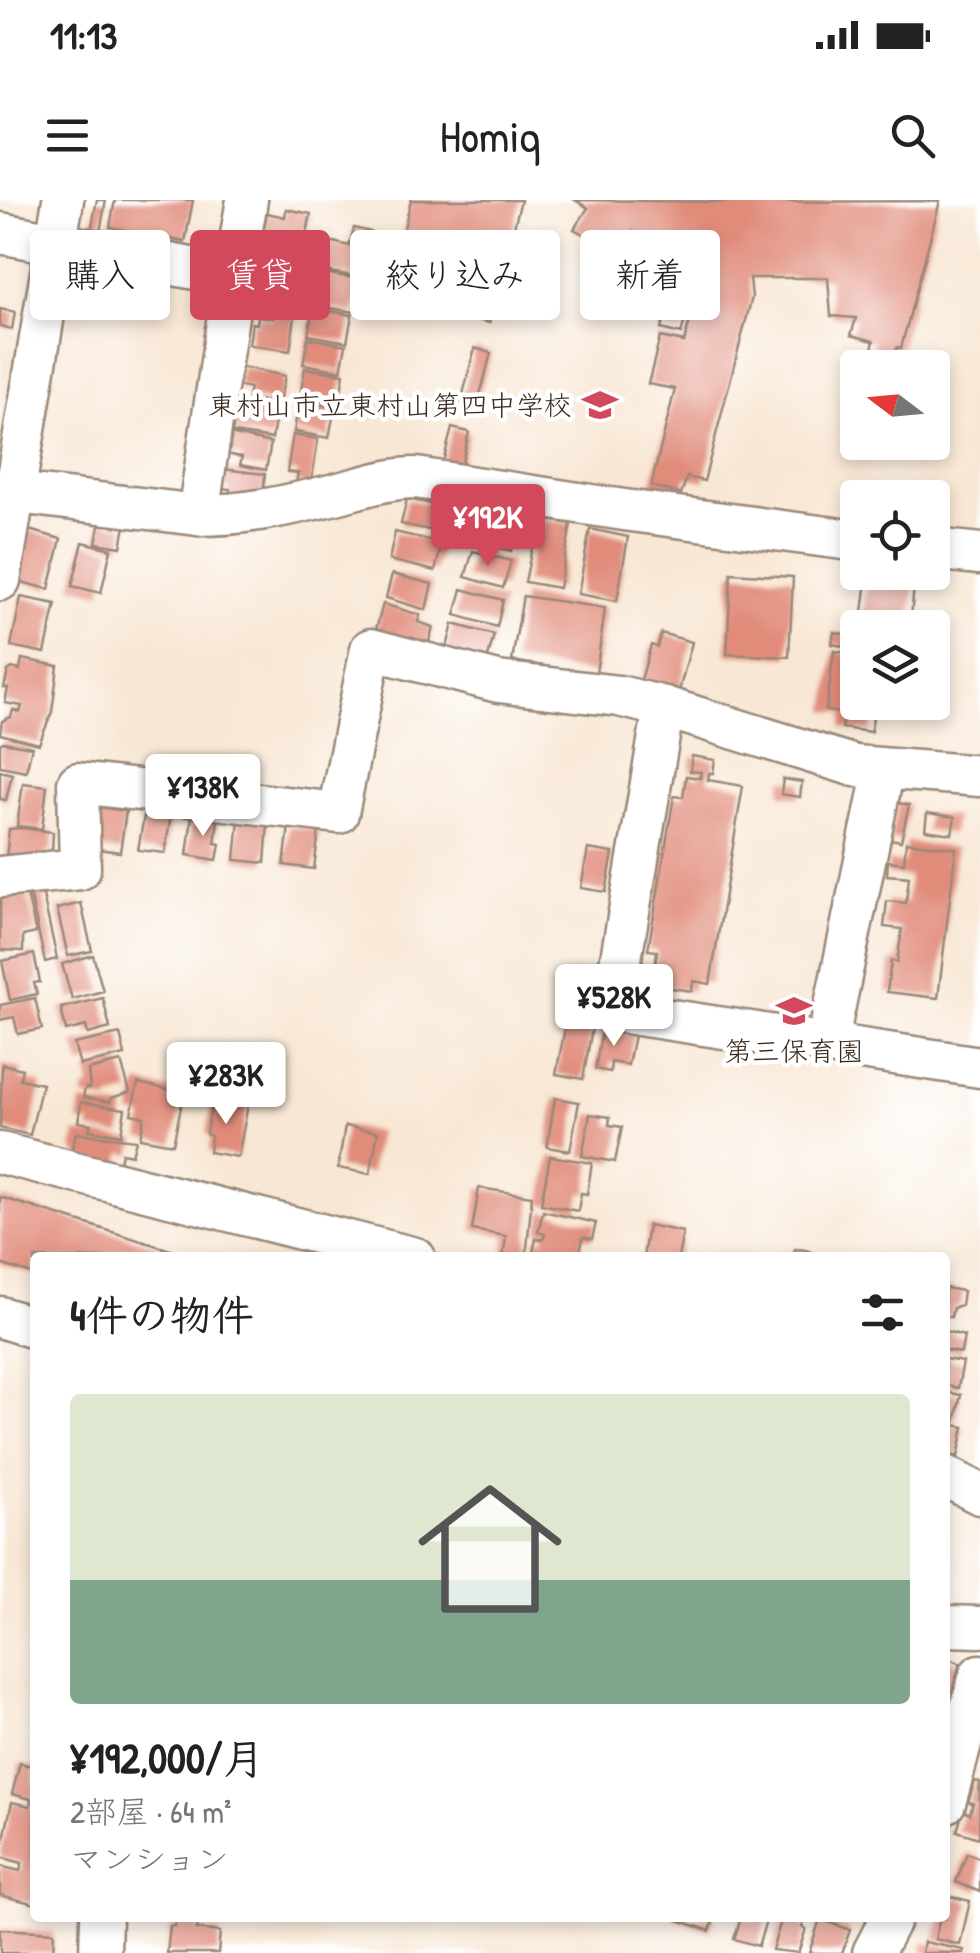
<!DOCTYPE html>
<html lang="ja">
<head>
<meta charset="utf-8">
<style>
	:root { --surface:#fff; --page:#f6f6f6; --text:#222; --muted:#767676; --line:#e0e0e0; --accent:#d1495b }
	body { margin:0; font-family:"Patrick Hand","Klee One",sans-serif; background:var(--page); color:var(--text); height:100vh; display:flex; flex-direction:column; font-size:38px; white-space:nowrap }
	* { box-sizing:border-box; margin:0 }
	p { font-size:32px; color:var(--muted) }
	.icon { flex:none; width:55px; height:55px; fill:none; stroke:currentColor; stroke-width:2; stroke-linecap:round; stroke-linejoin:round }
	.map { position:relative; flex:1; overflow:hidden }
	.sheet { position:absolute; left:30px; top:1052px; width:920px; height:670px; display:flex; flex-direction:column; background:var(--surface); border-radius:10px; box-shadow:0 5px 15px #0003 }
	.sheet>* { flex:none }
	.guide { position:absolute; left:30px; top:30px; width:920px; height:90px; display:flex; gap:20px }
	.needle { width:65px; rotate:286deg }
	.fabs { position:absolute; left:840px; top:150px; display:grid; gap:20px }
	.fabs a { display:grid; place-items:center; width:110px; height:110px; border-radius:10px; background:var(--surface); box-shadow:0 5px 15px #0003; font-size:50px }
	.price { position:absolute; translate:-50% -85px; padding:0 22px; border-radius:10px; background:#fff; color:#222; font-size:32px; line-height:65px; filter:drop-shadow(0 2px 5px #0008) }
	.price::after { content:''; position:absolute; left:50%; top:60px; width:30px; height:22px; margin-left:-15px; background:inherit; clip-path:polygon(0 0,100% 0,50% 100%) }
	.price.current { background:var(--accent); color:#fff }
	ul { padding:0; list-style:none }
	li { display:grid; align-content:center; gap:20px; height:530px; padding:0 40px }
	li+li { border-top:2px solid var(--line) }
	li span { display:grid; place-items:center; height:310px; border-radius:10px; color:#555 }
	li>.icon { margin-inline-start:auto }
	span .icon { width:180px; height:180px; fill:#fffc; stroke-width:1 }
	li b { font-size:42px }
	h2 { display:flex; justify-content:space-between; align-items:center; height:120px; padding:0 40px; font-size:42px }
	.tag { padding:0 35px; border-radius:10px; background:var(--surface); box-shadow:0 5px 15px #0003; font-size:35px; line-height:90px }
	.tag.current { background:var(--accent); color:#fff }
	.status { display:flex; justify-content:space-between; align-items:center; height:70px; padding:0 50px; background:var(--surface); direction:ltr }
	.status svg { height:28px; fill:currentColor }
	header { display:flex; justify-content:space-between; align-items:center; height:130px; padding:0 40px; background:var(--surface); font-size:45px; font-weight:600 }
	.map>svg:first-child { display:block }
</style>
</head>
<body>
<div class="status"><b>11:13</b><svg viewBox="0 0 49 12"><path d="M0 12V9h3v3zM5 12V6h3v6zM10 12V3h3v9zM15 12V0h3v12zM26 1h20v11H26zM47 4h2v5h-2z"/></svg></div>
<header><svg class="icon" aria-label="menu" viewBox="0 0 24 24"><path d="M4 6h16M4 12h16M4 18h16"/></svg>Homiq<svg class="icon" aria-label="search" viewBox="0 0 24 24"><circle cx="10" cy="10" r="6"/><path d="M15 15l6 6"/></svg></header>
<div class="map">
<svg width="980" height="1753" viewBox="0 0 980 1753">
	<rect width="100%" height="100%" fill="#fff"/>
	<filter id="ink" filterUnits="userSpaceOnUse"><feTurbulence type="fractalNoise" baseFrequency=".01" numOctaves="2"/><feDisplacementMap in="SourceGraphic" scale="20" xChannelSelector="R" yChannelSelector="G"/><feConvolveMatrix kernelMatrix="1 2 1 2 8 2 1 2 1" color-interpolation-filters="sRGB"/></filter>
	<filter id="wash" filterUnits="userSpaceOnUse"><feTurbulence type="fractalNoise" baseFrequency=".0048" numOctaves="4" result="noise"/><feDisplacementMap in="SourceGraphic" scale="40" xChannelSelector="R" yChannelSelector="G"/><feGaussianBlur stdDeviation="2.25" result="paint"/><feColorMatrix in="noise" values="0 0 0 0 0 0 0 0 0 0 0 0 0 0 0 0 0 1.4 0 .05"/><feComposite in="paint" operator="in"/></filter>
	<g filter="url(#wash)">
		<rect width="100%" height="100%" fill="#f8e7d4"/>
		<g id="blocks">
			<g fill="#e18b7a">
				<path d="M 97,0 L 106,0 L 100,32 L 91,31 Z"/>
				<path d="M 115,0 L 193,0 L 185,42 L 110,27 Z"/>
				<path d="M 411,0 L 521,0 L 489,123 L 387,96 Z"/>
				<path d="M 575,0 L 725,2 L 940,1 L 901,148 L 897,147 L 893,158 L 871,153 L 874,141 L 851,135 L 856,118 L 831,116 L 828,78 L 750,78 L 752,97 L 704,281 L 687,277 L 681,294 L 651,286 L 675,189 L 648,184 L 660,137 L 684,142 L 704,70 L 632,31 L 618,53 L 574,29 L 588,8 Z"/>
				<path d="M 286,9 L 311,14 L 305,41 L 263,31 L 267,13 L 285,17 Z"/>
				<path d="M 354,28 L 375,33 L 364,78 L 323,71 L 330,41 L 349,46 Z"/>
				<path d="M 633,36 L 652,46 L 641,67 L 623,57 Z"/>
				<path d="M 267,37 L 313,46 L 308,71 L 276,65 L 277,59 L 264,56 Z"/>
				<path d="M 277,70 L 308,76 L 302,105 L 254,96 L 257,75 L 275,79 Z"/>
				<path d="M 324,73 L 360,79 L 354,112 L 318,106 Z"/>
				<path d="M 677,74 L 696,79 L 681,134 L 661,129 Z"/>
				<path d="M 313,108 L 352,115 L 347,142 L 308,135 Z"/>
				<path d="M 0,109 L 15,112 L 12,129 L 0,126 Z"/>
				<path d="M 275,113 L 295,116 L 290,151 L 249,145 L 252,123 L 257,124 L 258,116 L 274,118 Z"/>
				<path d="M 308,138 L 346,145 L 341,171 L 303,164 Z"/>
				<path d="M 475,148 L 491,153 L 477,206 L 461,202 Z"/>
				<path d="M 242,167 L 285,176 L 279,204 L 248,198 L 250,188 L 238,186 Z"/>
				<path d="M 305,168 L 344,174 L 339,203 L 300,196 Z"/>
				<path d="M 299,201 L 335,207 L 329,238 L 294,232 Z"/>
				<path d="M 246,205 L 277,210 L 272,239 L 228,232 L 231,212 L 245,214 Z"/>
				<path d="M 452,228 L 469,232 L 460,271 L 442,266 Z"/>
				<path d="M 230,234 L 271,243 L 266,270 L 240,265 L 242,257 L 226,254 Z"/>
				<path d="M 293,235 L 318,239 L 311,285 L 296,283 L 298,273 L 287,272 Z"/>
				<path d="M 214,268 L 265,274 L 262,304 L 229,299 L 230,289 L 212,287 Z"/>
				<path d="M 407,299 L 445,307 L 439,332 L 401,324 Z"/>
				<path d="M 482,312 L 518,321 L 511,351 L 474,342 Z"/>
				<path d="M 544,319 L 571,324 L 559,388 L 525,382 L 533,343 L 539,344 Z"/>
				<path d="M 100,321 L 125,326 L 121,347 L 96,343 Z"/>
				<path d="M 590,329 L 628,337 L 617,401 L 578,394 Z"/>
				<path d="M 29,330 L 61,339 L 49,389 L 17,381 Z"/>
				<path d="M 395,332 L 442,343 L 435,371 L 389,360 Z"/>
				<path d="M 83,342 L 111,349 L 101,393 L 72,386 Z"/>
				<path d="M 473,351 L 511,361 L 503,388 L 465,377 Z"/>
				<path d="M 868,372 L 915,374 L 910,428 L 861,428 Z"/>
				<path d="M 731,373 L 793,377 L 789,457 L 727,454 Z"/>
				<path d="M 392,374 L 432,384 L 426,410 L 386,398 Z"/>
				<path d="M 462,389 L 503,400 L 497,427 L 455,415 Z"/>
				<path d="M 523,396 L 605,408 L 596,474 L 512,461 Z"/>
				<path d="M 21,397 L 56,404 L 45,453 L 11,446 Z"/>
				<path d="M 383,404 L 420,415 L 418,422 L 433,427 L 427,449 L 375,433 Z"/>
				<path d="M 453,424 L 494,435 L 487,461 L 446,451 Z"/>
				<path d="M 834,432 L 853,436 L 852,448 L 832,444 Z"/>
				<path d="M 661,433 L 692,442 L 679,491 L 641,480 L 651,445 L 657,447 Z"/>
				<path d="M 834,451 L 858,454 L 858,502 L 875,502 L 871,532 L 842,528 L 844,513 L 826,511 Z"/>
				<path d="M 22,459 L 58,466 L 52,512 L 39,544 L 0,534 L 2,521 L 11,517 L 13,510 L 20,512 L 22,506 L 5,503 L 8,488 L 4,488 L 8,471 L 12,468 L 20,470 Z"/>
				<path d="M 3,542 L 32,547 L 26,571 L 0,566 L 0,544 Z"/>
				<path d="M 692,556 L 715,560 L 713,573 L 709,573 L 708,580 L 743,586 L 710,784 L 693,781 L 692,791 L 664,787 L 666,777 L 654,775 L 657,751 L 648,750 L 674,596 L 683,597 L 686,576 L 700,578 L 701,572 L 690,571 Z"/>
				<path d="M 0,571 L 12,574 L 6,600 L 0,599 Z"/>
				<path d="M 783,579 L 802,582 L 800,597 L 781,594 Z"/>
				<path d="M 23,583 L 47,586 L 42,629 L 17,626 Z"/>
				<path d="M 898,603 L 909,605 L 901,641 L 890,639 Z"/>
				<path d="M 97,607 L 126,611 L 120,652 L 90,648 Z"/>
				<path d="M 172,607 L 165,653 L 138,650 L 145,610 Z"/>
				<path d="M 927,613 L 955,617 L 952,634 L 925,630 Z"/>
				<path d="M 192,616 L 218,620 L 215,643 L 220,644 L 217,660 L 187,655 Z"/>
				<path d="M 239,619 L 268,622 L 265,663 L 235,660 Z"/>
				<path d="M 289,626 L 319,630 L 314,669 L 284,665 Z"/>
				<path d="M 21,628 L 53,632 L 52,651 L 47,651 L 46,661 L 6,659 L 9,629 Z"/>
				<path d="M 906,642 L 956,648 L 938,798 L 887,792 L 891,761 L 897,762 L 902,729 L 884,727 L 887,701 L 906,703 L 909,677 L 887,675 L 888,661 L 904,663 Z"/>
				<path d="M 588,649 L 613,653 L 606,692 L 581,688 Z"/>
				<path d="M 41,686 L 57,759 L 45,762 L 29,689 Z"/>
				<path d="M 26,689 L 36,733 L 23,736 L 23,751 L 0,750 L 0,696 L 14,696 L 13,692 Z"/>
				<path d="M 81,703 L 92,751 L 68,756 L 57,709 Z"/>
				<path d="M 34,754 L 40,782 L 34,783 L 37,794 L 10,800 L 2,761 Z"/>
				<path d="M 93,755 L 103,791 L 72,799 L 62,764 Z"/>
				<path d="M 35,798 L 42,829 L 18,834 L 14,817 L 0,820 L 0,805 Z"/>
				<path d="M 103,798 L 110,828 L 88,834 L 86,826 L 66,831 L 61,808 Z"/>
				<path d="M 566,823 L 592,828 L 583,879 L 556,874 Z"/>
				<path d="M 602,829 L 634,835 L 628,865 L 611,862 L 610,872 L 595,869 Z"/>
				<path d="M 120,834 L 125,855 L 80,865 L 74,844 Z"/>
				<path d="M 121,862 L 130,892 L 111,898 L 110,902 L 83,897 L 85,888 L 90,888 L 88,870 Z"/>
				<path d="M 2,864 L 22,869 L 20,879 L 42,884 L 30,935 L 0,928 Z"/>
				<path d="M 138,883 L 184,893 L 173,944 L 140,938 L 144,917 L 131,914 Z"/>
				<path d="M 213,898 L 248,905 L 238,957 L 209,952 L 211,936 L 206,934 Z"/>
				<path d="M 555,898 L 579,902 L 570,951 L 547,947 Z"/>
				<path d="M 81,902 L 125,909 L 121,935 L 89,930 L 91,924 L 78,922 Z"/>
				<path d="M 590,914 L 610,917 L 609,925 L 622,927 L 615,962 L 582,956 Z"/>
				<path d="M 345,926 L 378,932 L 370,974 L 338,968 Z"/>
				<path d="M 76,933 L 136,940 L 132,955 L 122,953 L 119,966 L 79,957 L 72,948 Z"/>
				<path d="M 550,956 L 592,963 L 587,994 L 581,993 L 578,1011 L 541,1004 Z"/>
				<path d="M 479,988 L 532,996 L 526,1058 L 503,1058 L 506,1036 L 472,1030 Z"/>
				<path d="M 0,997 L 193,1057 L 193,1058 L 35,1058 L 35,1075 L 0,1064 Z"/>
				<path d="M 543,1011 L 596,1023 L 592,1039 L 583,1037 L 579,1058 L 532,1057 L 536,1039 L 543,1040 L 545,1034 L 538,1032 Z"/>
				<path d="M 648,1025 L 683,1032 L 678,1058 L 643,1058 Z"/>
				<path d="M 795,1049 L 806,1050 L 826,1058 L 792,1058 Z"/>
				<path d="M 945,1088 L 963,1091 L 961,1105 L 953,1108 L 951,1117 L 945,1116 Z"/>
				<path d="M 945,1131 L 964,1136 L 961,1153 L 945,1150 Z"/>
				<path d="M 945,1159 L 963,1162 L 958,1188 L 945,1185 Z"/>
				<path d="M 945,1192 L 961,1195 L 955,1222 L 945,1220 Z"/>
				<path d="M 945,1223 L 964,1227 L 958,1257 L 945,1254 Z"/>
				<path d="M 945,1458 L 960,1463 L 952,1492 L 945,1490 Z"/>
				<path d="M 20,1563 L 35,1567 L 35,1704 L 0,1695 L 0,1666 L 20,1671 L 22,1663 L 0,1657 L 12,1602 L 30,1606 L 31,1599 L 12,1594 Z"/>
				<path d="M 975,1581 L 980,1582 L 979,1638 L 957,1631 L 963,1611 L 970,1614 L 973,1603 L 968,1602 Z"/>
				<path d="M 967,1653 L 980,1658 L 980,1692 L 956,1682 Z"/>
				<path d="M 945,1695 L 970,1701 L 960,1745 L 935,1739 L 940,1718 L 945,1718 Z"/>
				<path d="M 175,1718 L 199,1718 L 197,1729 L 220,1732 L 218,1753 L 167,1753 L 170,1726 L 175,1726 Z"/>
				<path d="M 672,1718 L 715,1718 L 710,1731 Z"/>
				<path d="M 741,1718 L 767,1718 L 758,1746 L 734,1739 Z"/>
				<path d="M 782,1718 L 805,1718 L 802,1727 L 806,1729 L 798,1753 L 772,1750 Z"/>
				<path d="M 820,1719 L 850,1730 L 842,1753 L 809,1753 Z"/>
				<path d="M 0,1729 L 54,1732 L 53,1753 L 0,1753 Z"/>
				<path d="M 924,1742 L 964,1750 L 964,1753 L 922,1753 Z"/>
			</g>
		</g>
	</g>
	<g filter="url(#ink)">
		<use href="#blocks" fill-opacity="0" stroke="#9a8879" stroke-width="2.5"/>
		<g fill="none" stroke-linecap="round" stroke-linejoin="round">
			<defs>
				<g id="minor">
					<path d="M 0,33 L 234,76 L 247,0"/>
					<path d="M 0,291 L 198,315 C 244,315 287,306 331,295 C 360,288 387,278 416,278 L 624,310 L 858,341"/>
					<path d="M 198,315 L 234,76"/>
					<path d="M 932,349 L 980,354"/>
					<path d="M 0,380 L 63,0"/>
					<path d="M 980,576 L 855,566 L 664,507 L 612,811 L 980,867"/>
					<path d="M 0,677 L 80,669 L 78,583 L 338,613 L 371,449 L 498,482 L 619,496 L 664,507"/>
					<path d="M 827,844 L 884,569"/>
					<path d="M 0,953 L 415,1058"/>
					<path d="M 0,1117 L 35,1128"/>
					<path d="M 945,1276 L 980,1294"/>
					<path d="M 945,1426 L 980,1427"/>
					<path d="M 945,1603 L 980,1475"/>
					<path d="M 100,1753 L 101,1718"/>
					<path d="M 873,1753 L 891,1718"/>
				</g>
			</defs>
			<use href="#minor" stroke="#9a8879" stroke-width="45"/>
			<use href="#minor" stroke="#fff" stroke-width="40"/>
		</g>
	</g>
	<defs>
		<symbol id="school-bare" viewBox="-9 -9 18 18"><path d="M0-5L7-2L0 1L-7-2ZM-4 1L0 2.5L4 1V4Q0 6-4 4Z" fill="#d1495b" stroke="#fff" stroke-width="2.5" paint-order="stroke"/></symbol>
	</defs>
	<g fill-rule="evenodd">
		<use href="#school-bare" x="575" y="180" width="50" height="50"/>
		<use href="#school-bare" x="769" y="786" width="50" height="50"/>
	</g>
	<g text-anchor="middle" stroke-width="9" stroke-linejoin="round" paint-order="stroke">
		<g font-size="28" fill="#3b2a1e" stroke="#fff" text-anchor="end">
			<text x="572" y="215">東村山市立東村山第四中学校</text>
			<text x="794" y="861" text-anchor="middle">第三保育園</text>
		</g>
	</g>
</svg>
<div class="fabs">
<a><svg class="needle" viewBox="-14 -14 28 28"><path d="M0-13l5 13h-10z" fill="#e53935"/><path d="M0 13l5-13h-10z" fill="#767676"/></svg></a>
<a><svg class="icon" aria-label="locate" viewBox="0 0 24 24"><circle cx="12" cy="12" r="6"/><path d="M12 2v4M12 18v4M2 12h4M18 12h4"/></svg></a>
<a><svg class="icon" aria-label="layers" viewBox="0 0 24 24"><path d="M12 4l9 5-9 5-9-5zM3 14l9 5 9-5"/></svg></a>
</div>
<b class="price current" style="left:488px;top:369px">¥192K</b>
<b class="price" style="left:203px;top:639px">¥138K</b>
<b class="price" style="left:614px;top:849px">¥528K</b>
<b class="price" style="left:226px;top:927px">¥283K</b>
<div class="guide">
<a class="tag">購入</a>
<a class="tag current">賃貸</a>
<a class="tag">絞り込み</a>
<a class="tag">新着</a>
</div>
<section class="sheet">
<h2>4件の物件<svg class="icon" aria-label="filters" viewBox="0 0 24 24"><path d="M4 7h16M4 17h16"/><circle cx="9" cy="7" r="2"/><circle cx="15" cy="17" r="2"/></svg></h2>
<ul>
<li><span style="background:linear-gradient(#dfe7d0 60%,#7fa58c 0)"><svg class="icon" aria-label="home" viewBox="0 0 24 24"><path d="M3 11l9-7 9 7M6 9v11h12V9"/></svg></span><div><b>¥192,000/月</b><p>2部屋 · 64 m²</p><p>マンション</p></div></li>
</ul>
</section>
</div>
</body>
</html>
